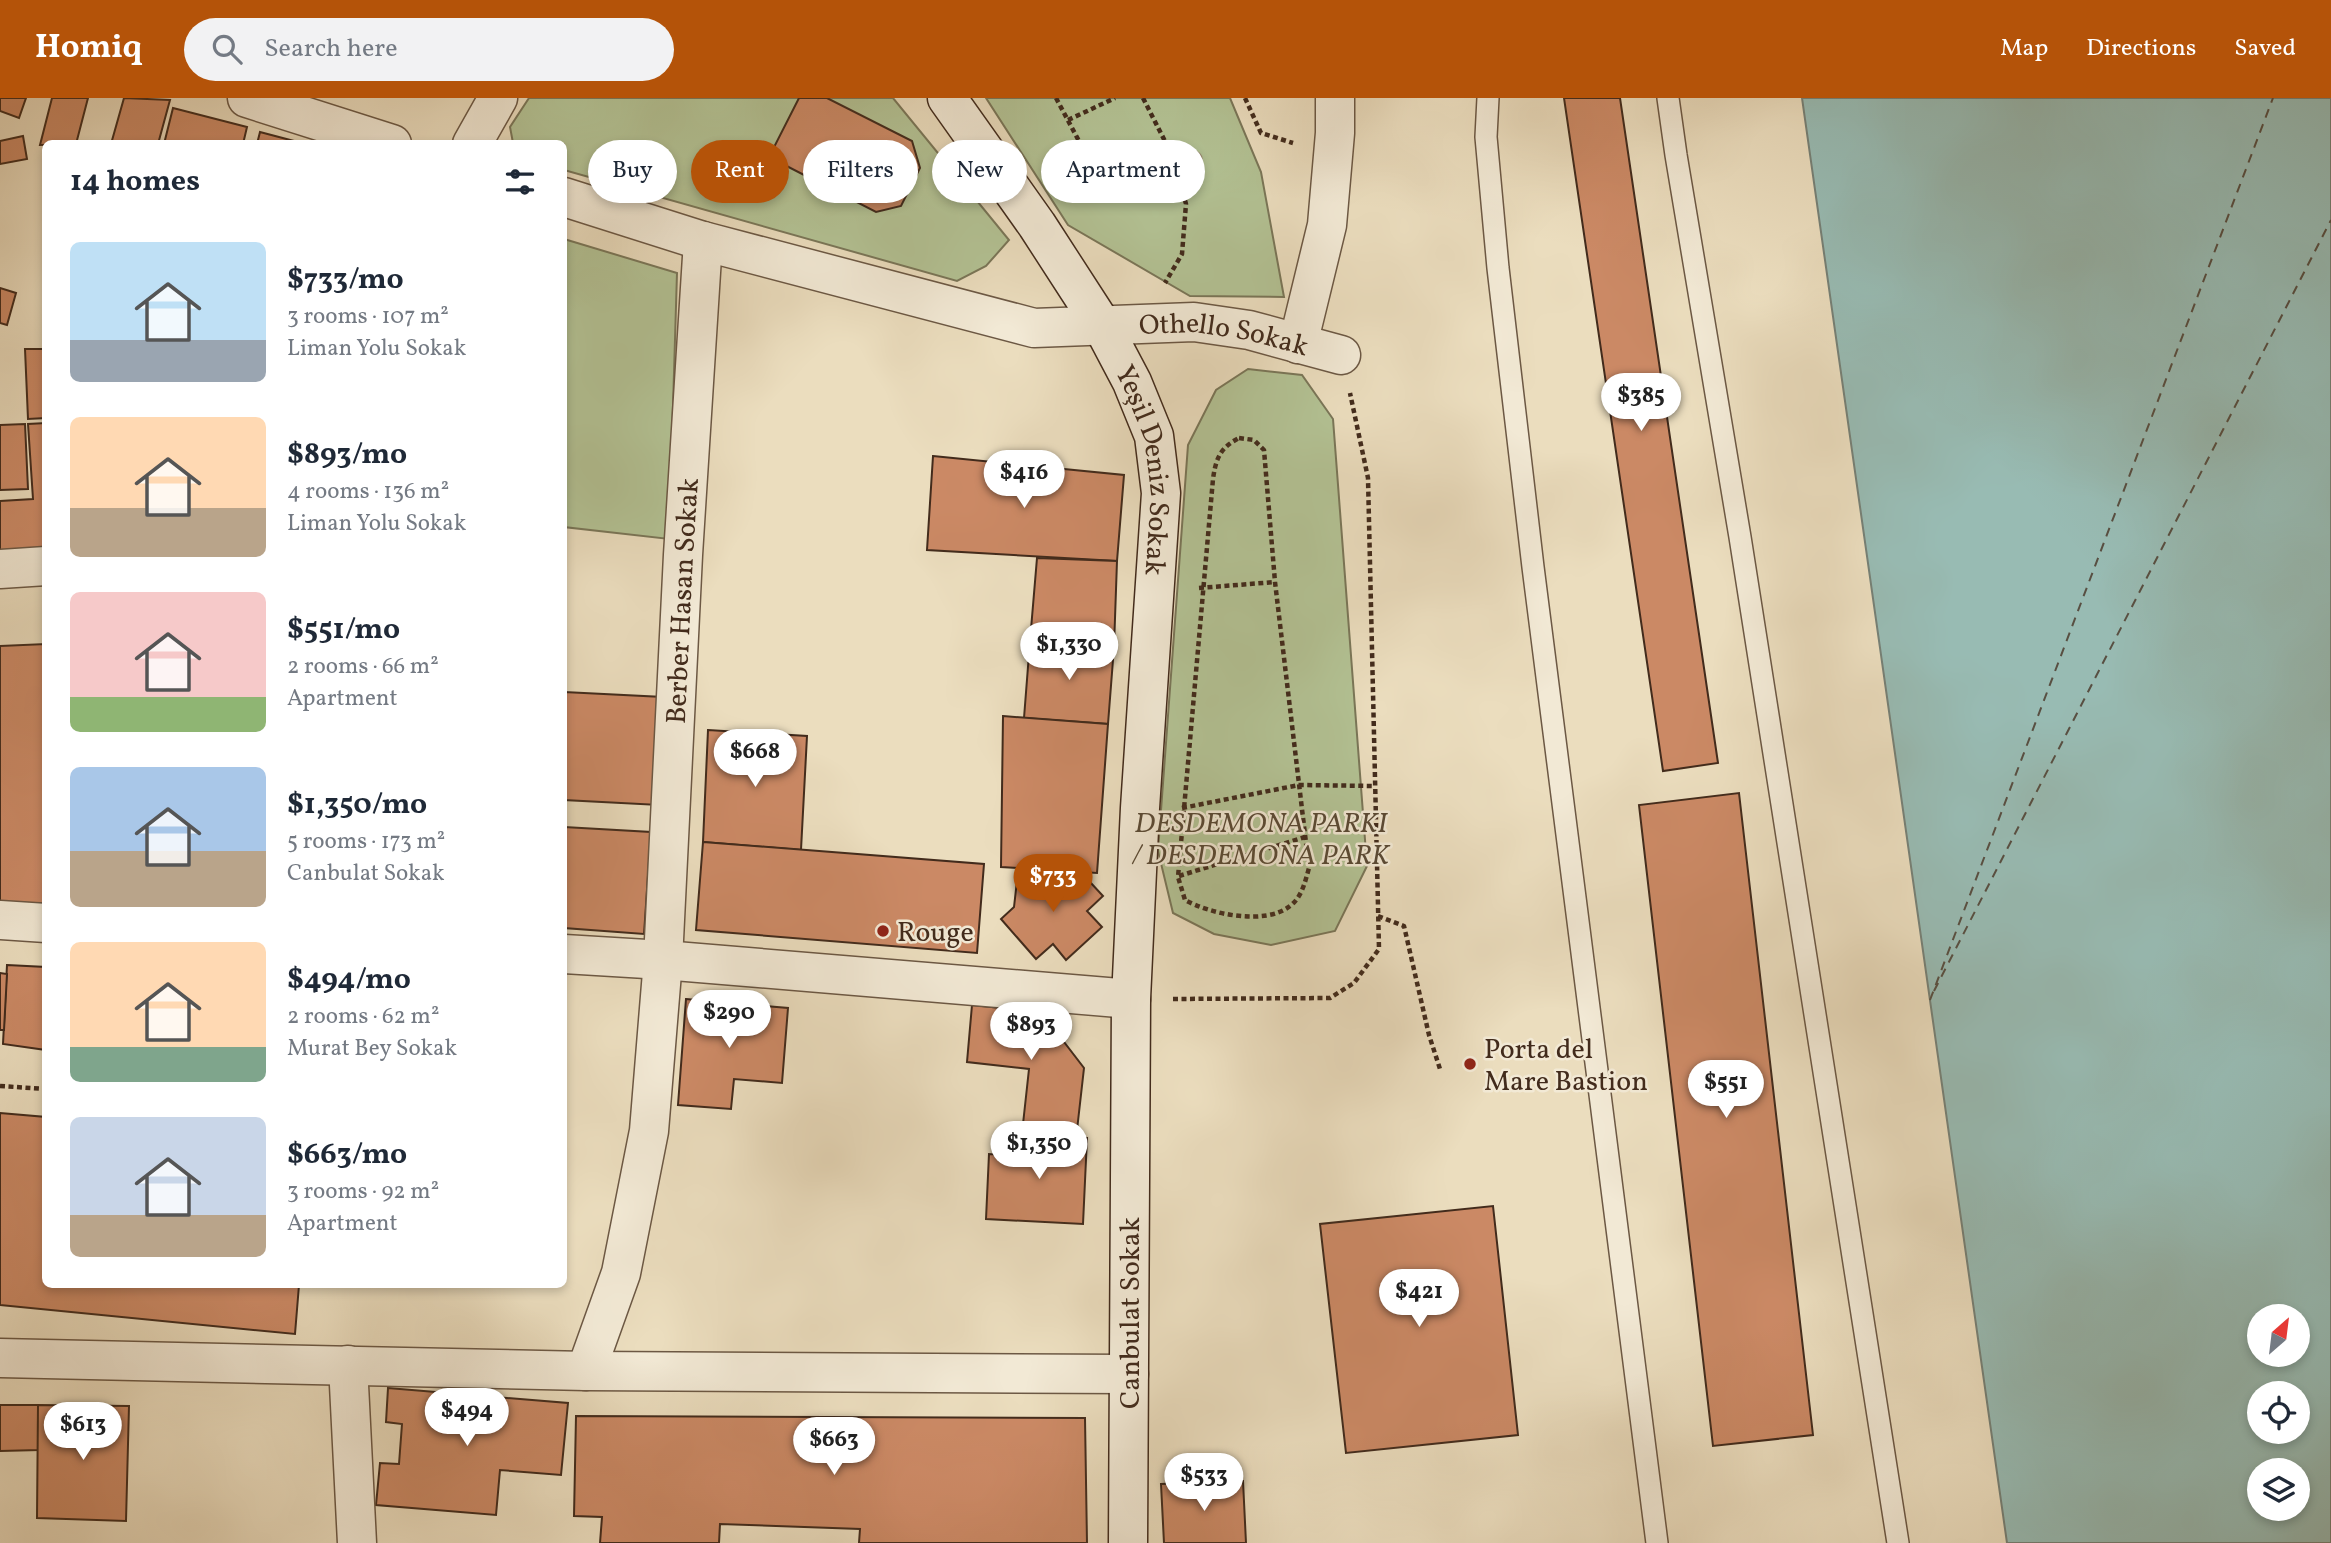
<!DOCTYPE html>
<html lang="en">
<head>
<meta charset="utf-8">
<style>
	:root { --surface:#fff; --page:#f2f2f3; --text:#1f2937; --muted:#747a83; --accent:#b45309 }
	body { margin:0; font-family:Vollkorn,serif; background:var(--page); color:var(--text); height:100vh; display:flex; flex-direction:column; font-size:26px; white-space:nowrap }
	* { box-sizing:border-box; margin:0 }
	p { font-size:23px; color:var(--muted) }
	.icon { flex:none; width:38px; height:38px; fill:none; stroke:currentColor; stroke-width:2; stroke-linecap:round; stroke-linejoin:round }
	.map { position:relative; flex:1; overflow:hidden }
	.details { position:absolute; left:42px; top:42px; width:525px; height:1148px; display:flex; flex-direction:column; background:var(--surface); border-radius:10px; box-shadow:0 4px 10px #0003 }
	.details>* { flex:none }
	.banner { position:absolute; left:588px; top:42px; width:665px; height:63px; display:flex; gap:14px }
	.needle { width:46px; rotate:28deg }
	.controls { position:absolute; left:2247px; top:1206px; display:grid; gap:14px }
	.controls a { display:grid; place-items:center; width:63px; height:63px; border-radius:50%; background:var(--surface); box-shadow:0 4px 10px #0003; font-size:35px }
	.price { position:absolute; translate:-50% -60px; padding:0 16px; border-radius:24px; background:#fff; color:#222; font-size:23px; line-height:46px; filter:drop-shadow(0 2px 4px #0008) }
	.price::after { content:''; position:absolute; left:50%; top:42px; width:21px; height:16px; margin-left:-10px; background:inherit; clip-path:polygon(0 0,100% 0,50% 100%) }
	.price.current { background:var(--accent); color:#fff }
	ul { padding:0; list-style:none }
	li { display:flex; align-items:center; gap:21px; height:175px; padding:0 28px }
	li span { display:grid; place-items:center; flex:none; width:196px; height:140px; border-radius:10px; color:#555 }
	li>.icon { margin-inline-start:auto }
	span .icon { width:84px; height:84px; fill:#fffc; stroke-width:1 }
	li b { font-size:30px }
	h2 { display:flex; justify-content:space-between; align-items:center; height:84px; padding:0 28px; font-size:30px }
	.chip { padding:0 24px; border-radius:32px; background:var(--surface); box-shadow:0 4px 10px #0003; font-size:24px; line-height:63px }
	.chip.current { background:var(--accent); color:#fff }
	header { display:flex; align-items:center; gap:42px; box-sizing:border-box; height:98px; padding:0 35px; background:var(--accent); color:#fff }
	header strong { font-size:33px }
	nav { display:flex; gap:38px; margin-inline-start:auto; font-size:24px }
	.search { width:490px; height:63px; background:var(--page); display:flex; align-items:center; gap:18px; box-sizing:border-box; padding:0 24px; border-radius:38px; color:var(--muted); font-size:26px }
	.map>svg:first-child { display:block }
</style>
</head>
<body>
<header>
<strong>Homiq</strong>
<div class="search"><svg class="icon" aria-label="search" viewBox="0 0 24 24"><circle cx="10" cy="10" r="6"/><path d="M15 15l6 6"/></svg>Search here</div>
<nav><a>Map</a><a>Directions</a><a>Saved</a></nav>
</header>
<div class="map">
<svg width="2331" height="1445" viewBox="0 0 2331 1445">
	<rect width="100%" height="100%" fill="#ebddbe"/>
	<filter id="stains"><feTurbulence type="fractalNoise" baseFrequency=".00286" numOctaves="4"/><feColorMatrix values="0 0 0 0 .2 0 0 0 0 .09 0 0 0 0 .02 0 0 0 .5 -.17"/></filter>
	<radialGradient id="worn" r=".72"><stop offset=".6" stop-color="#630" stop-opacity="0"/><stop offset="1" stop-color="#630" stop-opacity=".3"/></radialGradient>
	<g fill="#b3c294" stroke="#7a7658" stroke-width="2">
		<path d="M 529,0 L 893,0 L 1009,142 L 986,168 L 957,183 L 564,72 L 564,46 L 513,45 L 510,29 Z"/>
		<path d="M 986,0 L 1230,0 L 1261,74 L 1284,199 L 1190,198 L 1068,127 Z"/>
		<path d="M 564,141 L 677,175 L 669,441 L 564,429 Z"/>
		<path d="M 1248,271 L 1302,277 L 1333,321 L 1367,768 L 1335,833 L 1271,847 L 1214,836 L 1173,815 L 1158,753 L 1188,347 L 1216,292 Z"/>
	</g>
	<path fill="#98bbb3" stroke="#768177" stroke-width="2" fill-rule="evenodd" d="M 1802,0 L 2331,0 L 2331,1445 L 2007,1445 ZM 2259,1218 L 2298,1218 L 2298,1256 L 2259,1256 ZM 2259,1295 L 2298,1295 L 2298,1334 L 2259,1334 ZM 2259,1372 L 2298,1372 L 2298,1410 L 2259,1410 Z"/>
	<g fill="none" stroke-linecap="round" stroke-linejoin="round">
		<g stroke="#584f42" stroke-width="2" stroke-dasharray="9 7" stroke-linecap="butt">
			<path d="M 1934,893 L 2331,122"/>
			<path d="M 1930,902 L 2273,0"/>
		</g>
	</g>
	<g fill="#cb8965" stroke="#422b1c" stroke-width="2">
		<path d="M 0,0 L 26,0 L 19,20 L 0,13 Z"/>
		<path d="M 52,0 L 88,0 L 76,46 L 40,47 Z"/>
		<path d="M 124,0 L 170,2 L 158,46 L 111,46 Z"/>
		<path d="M 799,0 L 827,0 L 912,43 L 920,70 L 901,108 L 876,114 L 769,59 Z"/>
		<path d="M 1564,0 L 1620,0 L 1718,665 L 1663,673 Z"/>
		<path d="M 173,10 L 247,29 L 243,46 L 164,46 Z"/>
		<path d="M 260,34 L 294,43 L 293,46 L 257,46 Z"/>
		<path d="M 23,38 L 27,61 L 0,66 L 0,43 Z"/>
		<path d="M 0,190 L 16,195 L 7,227 L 0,225 Z"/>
		<path d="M 25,251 L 46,251 L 46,320 L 28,321 Z"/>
		<path d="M 46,325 L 46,458 L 0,460 L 0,403 L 33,401 L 28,326 Z"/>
		<path d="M 25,326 L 28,391 L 0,392 L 0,327 Z"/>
		<path d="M 933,358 L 1124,377 L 1117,463 L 927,452 Z"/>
		<path d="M 1037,460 L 1117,463 L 1114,549 L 1030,543 Z"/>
		<path d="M 1030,543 L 1114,549 L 1108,626 L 1024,620 Z"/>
		<path d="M 46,546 L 46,813 L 0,810 L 0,548 Z"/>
		<path d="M 564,594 L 663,599 L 659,707 L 564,702 Z"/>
		<path d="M 1003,618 L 1108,626 L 1097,775 L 1001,769 Z"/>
		<path d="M 708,632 L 807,638 L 801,752 L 703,744 Z"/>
		<path d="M 1739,695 L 1813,1337 L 1713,1348 L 1639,707 Z"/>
		<path d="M 564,729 L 651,734 L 644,836 L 564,830 Z"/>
		<path d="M 703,744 L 984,766 L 977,855 L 696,832 Z"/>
		<path d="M 1018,774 L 1090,784 L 1103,798 L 1087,813 L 1102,829 L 1066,862 L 1053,846 L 1036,861 L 1001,821 L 1014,809 Z"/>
		<path d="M 7,867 L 46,869 L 46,952 L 3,946 Z"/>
		<path d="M 0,875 L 7,876 L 4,932 L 0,932 Z"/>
		<path d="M 686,901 L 788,910 L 782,985 L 734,981 L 731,1011 L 678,1007 Z"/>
		<path d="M 972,907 L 1041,914 L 1084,970 L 1077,1032 L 1023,1026 L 1029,971 L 967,964 Z"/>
		<path d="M 0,1015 L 46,1019 L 46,1186 L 305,1186 L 299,1187 L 295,1236 L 0,1207 Z"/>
		<path d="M 1018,1036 L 1087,1040 L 1083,1126 L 986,1121 L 989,1056 L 1017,1058 Z"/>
		<path d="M 1493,1108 L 1518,1337 L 1346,1355 L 1320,1126 Z"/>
		<path d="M 388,1290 L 568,1305 L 561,1377 L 500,1372 L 496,1417 L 376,1407 L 380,1365 L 399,1366 L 402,1326 L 386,1324 Z"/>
		<path d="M 0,1307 L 38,1307 L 39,1352 L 0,1353 Z"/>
		<path d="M 38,1307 L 129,1308 L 126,1423 L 37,1420 Z"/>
		<path d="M 576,1318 L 1085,1320 L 1087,1445 L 859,1445 L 860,1431 L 720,1426 L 719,1445 L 600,1445 L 602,1419 L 574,1418 Z"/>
		<path d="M 1243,1383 L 1246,1445 L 1164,1445 L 1161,1386 Z"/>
	</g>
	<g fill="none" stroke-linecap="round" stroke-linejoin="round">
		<defs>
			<g id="lane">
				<path d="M 1488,0 L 1486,39 L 1498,170 L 1533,469 L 1657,1445"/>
				<path d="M 1668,0 L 1676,57 L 1740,439 L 1898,1445"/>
			</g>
			<g id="street">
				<path d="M 247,0 L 392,46"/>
				<path d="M 472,46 L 498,0"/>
				<path id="s1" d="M 564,99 L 703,143 L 1034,230 L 1194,224 L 1249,232 L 1341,257"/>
				<path d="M 1298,246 L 1327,127 L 1335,35 L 1335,0"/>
				<path d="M 0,471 L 46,468"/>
				<path d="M 0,822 L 46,825"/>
				<path d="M 564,856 L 663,862 L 1131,901"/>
				<path d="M 0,1260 L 586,1273 L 1129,1276"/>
				<path d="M 348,1267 L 357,1445"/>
				<path id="s2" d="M 586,1273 L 621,1175 L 649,1033 L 663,862 L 683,457 L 703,143"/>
			</g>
			<g id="secondary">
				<path id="s3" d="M 947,0 L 1037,127 L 1103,229 L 1132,284 L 1154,338 L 1161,395 L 1140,710 L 1131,901 L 1128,1445"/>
			</g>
		</defs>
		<use href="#lane" stroke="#6c5844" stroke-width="24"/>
		<use href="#street" stroke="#6c5844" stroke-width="41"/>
		<use href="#secondary" stroke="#422b1c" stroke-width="41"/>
		<g stroke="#422b1c" stroke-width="4.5" stroke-dasharray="5 3.5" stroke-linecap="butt">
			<path d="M 1056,0 L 1080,45"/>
			<path d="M 1143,0 L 1173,59 L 1186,106 L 1182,156 L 1165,185"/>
			<path d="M 1245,0 L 1261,35 L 1293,45"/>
			<path d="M 1068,22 L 1115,0"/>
			<path d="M 1239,340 L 1254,342 L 1264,352 L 1275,484 L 1309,770 C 1305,784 1302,799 1290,808 C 1265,828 1210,816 1185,802 L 1178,779 L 1213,381 C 1216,360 1220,350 1239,340 Z"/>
			<path d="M 1199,490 L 1275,484"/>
			<path d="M 1182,710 L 1299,687 L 1375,688"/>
			<path d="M 1179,778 L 1305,739"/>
			<path d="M 1378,818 L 1404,828 L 1429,937 L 1440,971"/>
			<path d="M 1173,901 L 1330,900 L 1354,885 L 1379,851 L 1368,380 L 1350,295"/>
			<path d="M 0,988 L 46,991"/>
		</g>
		<use href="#lane" stroke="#f2e9d5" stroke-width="21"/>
		<use href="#street" stroke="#f2e9d5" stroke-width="38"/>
		<use href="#secondary" stroke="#f2e9d5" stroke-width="38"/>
	</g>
	<circle fill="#9b8c72" cx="1193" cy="62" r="10"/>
	<g fill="#8f2418" stroke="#f2e9d5" stroke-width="2.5">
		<circle cx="883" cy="833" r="7"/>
		<circle cx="1470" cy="966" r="7"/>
	</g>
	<g text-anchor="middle" stroke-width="5" stroke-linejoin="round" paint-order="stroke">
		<g font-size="28" fill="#422b1c" stroke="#f2e9d5">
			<text dy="10" stroke="none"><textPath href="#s1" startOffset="679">Othello Sokak</textPath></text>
			<text dy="10" stroke="none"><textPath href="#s3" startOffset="430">Yeşil Deniz Sokak</textPath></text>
			<text dy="10" stroke="none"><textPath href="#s2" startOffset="780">Berber Hasan Sokak</textPath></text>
			<text transform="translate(1129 1215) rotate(-90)" y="10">Canbulat Sokak</text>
		</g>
		<g font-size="28" font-style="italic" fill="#594934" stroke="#f2e9d5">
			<text x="1261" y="734">DESDEMONA PARKI<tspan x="1261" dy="32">/ DESDEMONA PARK</tspan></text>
		</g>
		<g font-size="28" fill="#422b1c" stroke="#f2e9d5" text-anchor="start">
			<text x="897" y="843">Rouge</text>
			<text x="1484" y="960">Porta del<tspan x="1484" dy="32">Mare Bastion</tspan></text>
		</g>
	</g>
	<rect width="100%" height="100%" filter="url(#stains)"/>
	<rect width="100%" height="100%" fill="url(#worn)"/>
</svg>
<div class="controls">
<a><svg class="needle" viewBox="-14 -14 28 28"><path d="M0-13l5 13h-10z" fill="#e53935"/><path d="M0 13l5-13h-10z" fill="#747a83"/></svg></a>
<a><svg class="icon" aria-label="locate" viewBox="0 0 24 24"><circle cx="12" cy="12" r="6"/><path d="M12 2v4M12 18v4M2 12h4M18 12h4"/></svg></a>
<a><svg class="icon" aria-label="layers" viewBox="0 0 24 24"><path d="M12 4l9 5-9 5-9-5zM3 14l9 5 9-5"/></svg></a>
</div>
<b class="price" style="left:1641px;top:335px">$385</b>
<b class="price" style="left:1024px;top:412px">$416</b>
<b class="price" style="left:1069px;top:584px">$1,330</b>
<b class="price" style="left:755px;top:691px">$668</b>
<b class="price current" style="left:1053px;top:816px">$733</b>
<b class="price" style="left:729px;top:952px">$290</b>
<b class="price" style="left:1031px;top:964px">$893</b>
<b class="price" style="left:1726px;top:1022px">$551</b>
<b class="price" style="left:1039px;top:1083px">$1,350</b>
<b class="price" style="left:1419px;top:1231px">$421</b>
<b class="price" style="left:467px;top:1350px">$494</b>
<b class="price" style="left:83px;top:1364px">$613</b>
<b class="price" style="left:834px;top:1379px">$663</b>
<b class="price" style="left:1204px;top:1415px">$533</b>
<div class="banner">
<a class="chip">Buy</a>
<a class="chip current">Rent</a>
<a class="chip">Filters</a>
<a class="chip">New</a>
<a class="chip">Apartment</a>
</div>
<section class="details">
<h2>14 homes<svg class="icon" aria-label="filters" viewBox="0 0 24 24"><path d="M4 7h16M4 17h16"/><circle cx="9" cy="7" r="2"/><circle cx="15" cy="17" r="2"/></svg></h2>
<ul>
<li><span style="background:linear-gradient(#bfe0f5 70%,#9aa5b1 0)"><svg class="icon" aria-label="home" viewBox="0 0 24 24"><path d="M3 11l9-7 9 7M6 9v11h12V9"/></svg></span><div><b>$733/mo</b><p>3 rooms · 107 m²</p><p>Liman Yolu Sokak</p></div></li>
<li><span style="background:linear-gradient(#ffd9b3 65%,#b9a48a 0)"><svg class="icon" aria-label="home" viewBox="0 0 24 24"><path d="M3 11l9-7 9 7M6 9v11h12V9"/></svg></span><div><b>$893/mo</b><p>4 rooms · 136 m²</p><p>Liman Yolu Sokak</p></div></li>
<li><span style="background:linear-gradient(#f6c9c9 75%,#8fb573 0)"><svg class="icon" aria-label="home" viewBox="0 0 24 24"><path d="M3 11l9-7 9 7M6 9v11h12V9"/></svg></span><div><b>$551/mo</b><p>2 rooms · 66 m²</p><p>Apartment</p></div></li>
<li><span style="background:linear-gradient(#a9c7e8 60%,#b9a48a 0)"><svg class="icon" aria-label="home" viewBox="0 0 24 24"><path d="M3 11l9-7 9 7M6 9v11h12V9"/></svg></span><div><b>$1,350/mo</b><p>5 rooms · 173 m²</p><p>Canbulat Sokak</p></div></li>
<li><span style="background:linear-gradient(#ffd9b3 75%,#7fa58c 0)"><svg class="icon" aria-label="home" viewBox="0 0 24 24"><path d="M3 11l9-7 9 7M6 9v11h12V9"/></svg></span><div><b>$494/mo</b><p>2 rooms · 62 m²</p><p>Murat Bey Sokak</p></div></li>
<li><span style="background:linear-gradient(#c9d6e8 70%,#b9a48a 0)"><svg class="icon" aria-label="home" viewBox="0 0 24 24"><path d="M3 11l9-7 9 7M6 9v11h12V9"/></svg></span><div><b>$663/mo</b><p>3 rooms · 92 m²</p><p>Apartment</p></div></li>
</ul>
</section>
</div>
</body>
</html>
